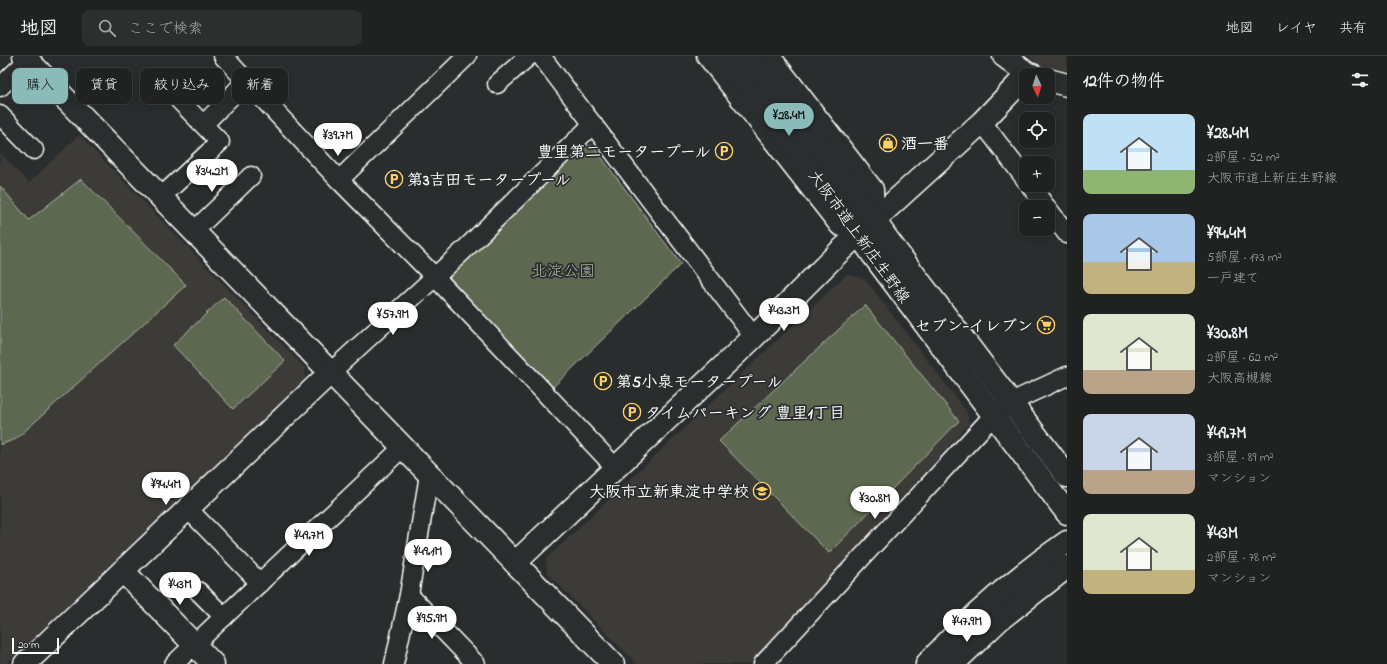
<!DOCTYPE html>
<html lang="ja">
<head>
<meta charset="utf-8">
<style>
	:root { --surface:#202222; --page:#2d2f2f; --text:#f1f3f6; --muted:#a2a4a5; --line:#3d3f40; --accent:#8bbbb9 }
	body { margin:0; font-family:"Indie Flower","Klee One",sans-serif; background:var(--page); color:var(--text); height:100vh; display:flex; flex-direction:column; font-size:15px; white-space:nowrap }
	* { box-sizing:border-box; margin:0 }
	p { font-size:13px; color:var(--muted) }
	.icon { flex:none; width:22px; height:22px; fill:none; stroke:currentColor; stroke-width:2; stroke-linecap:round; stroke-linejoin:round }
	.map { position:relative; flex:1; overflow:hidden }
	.side { display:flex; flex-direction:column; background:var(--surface); width:320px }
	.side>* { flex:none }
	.hud { position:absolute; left:12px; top:12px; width:380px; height:36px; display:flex; gap:8px }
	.needle { width:26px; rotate:176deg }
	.controls { position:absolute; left:1019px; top:12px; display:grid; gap:8px }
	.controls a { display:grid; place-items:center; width:36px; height:36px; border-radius:8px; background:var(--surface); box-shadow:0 2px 10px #0003,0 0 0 1px var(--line); font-size:20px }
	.scale { position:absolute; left:12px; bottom:10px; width:47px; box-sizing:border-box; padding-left:4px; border:2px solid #fff; border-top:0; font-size:11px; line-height:14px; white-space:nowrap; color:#fff; -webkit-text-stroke:3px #2a2d2e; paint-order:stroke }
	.price { position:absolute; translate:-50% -34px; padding:0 9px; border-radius:14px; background:#fff; color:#222; font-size:13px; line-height:26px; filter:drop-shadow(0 1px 2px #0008) }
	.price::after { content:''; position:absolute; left:50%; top:24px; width:12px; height:9px; margin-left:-6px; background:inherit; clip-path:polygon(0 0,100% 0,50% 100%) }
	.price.active { background:var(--accent); color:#111 }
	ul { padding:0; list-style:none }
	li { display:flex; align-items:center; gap:12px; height:100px; padding:0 16px }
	li span { display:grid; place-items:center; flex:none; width:112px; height:80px; border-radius:8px; color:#555 }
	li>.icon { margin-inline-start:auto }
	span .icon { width:48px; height:48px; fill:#fffc; stroke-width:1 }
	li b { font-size:17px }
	h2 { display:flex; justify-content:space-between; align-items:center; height:48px; padding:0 16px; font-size:17px }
	.chip { padding:0 14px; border-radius:8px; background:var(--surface); box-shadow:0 2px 10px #0003,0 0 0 1px var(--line); font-size:14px; line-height:36px }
	.chip.active { background:var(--accent); color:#111 }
	header { display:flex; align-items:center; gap:24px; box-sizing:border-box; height:56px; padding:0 20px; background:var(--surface); border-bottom:1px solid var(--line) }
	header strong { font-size:19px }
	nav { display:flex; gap:22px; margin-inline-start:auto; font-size:14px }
	.search { width:280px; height:36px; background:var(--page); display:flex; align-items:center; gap:10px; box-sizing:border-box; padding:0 14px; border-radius:8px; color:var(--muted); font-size:15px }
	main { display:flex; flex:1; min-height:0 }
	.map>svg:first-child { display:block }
</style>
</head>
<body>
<header>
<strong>地図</strong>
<div class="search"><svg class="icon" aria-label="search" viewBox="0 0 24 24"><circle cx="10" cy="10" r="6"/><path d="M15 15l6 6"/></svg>ここで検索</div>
<nav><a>地図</a><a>レイヤ</a><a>共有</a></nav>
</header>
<main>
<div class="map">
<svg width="1067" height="608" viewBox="0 0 1067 608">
	<rect width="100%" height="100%" fill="#2a2d2e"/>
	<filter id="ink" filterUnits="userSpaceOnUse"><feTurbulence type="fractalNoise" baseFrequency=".025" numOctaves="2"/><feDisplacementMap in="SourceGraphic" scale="8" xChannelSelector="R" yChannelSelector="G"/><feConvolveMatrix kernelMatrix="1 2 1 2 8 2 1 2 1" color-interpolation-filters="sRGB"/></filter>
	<g filter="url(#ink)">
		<g fill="#3d3a38">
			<path d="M 1029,0 L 1067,0 L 1067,18 L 1040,10 Z"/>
			<path d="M 79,79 L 305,312 L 305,324 L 6,608 L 0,608 L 0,97 L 29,127 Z"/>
			<path d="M 847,218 L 865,223 L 967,356 L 969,368 L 751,608 L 637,608 L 547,517 L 546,503 Z"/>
		</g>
		<g fill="#5c684f" stroke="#aeb4a7">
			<path d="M 584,89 L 593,90 L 681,208 L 553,331 L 450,226 L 450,216 Z"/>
			<path d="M 81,123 L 186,229 L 16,383 L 0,389 L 0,130 L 29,164 Z"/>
			<path d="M 224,241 L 285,305 L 233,353 L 173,289 Z"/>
			<path d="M 865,249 L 959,365 L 829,497 L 719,385 Z"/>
		</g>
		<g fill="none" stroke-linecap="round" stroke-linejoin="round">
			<defs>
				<g id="street">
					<path d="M 223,0 L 339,124 L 435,221 L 615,411"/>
					<path d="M 541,0 L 754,281"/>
					<path d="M 706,0 L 839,170 L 859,178"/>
					<path d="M 771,0 L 874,133 L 875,164"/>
					<path d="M 497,28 L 529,0"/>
					<path d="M 0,31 L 28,4"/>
					<path d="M 0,59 L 34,94"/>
					<path d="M 982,66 L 1026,124"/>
					<path d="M 204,68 L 246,25"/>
					<path d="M 339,124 L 467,0"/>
					<path d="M 1030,129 L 1046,151"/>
					<path d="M 161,141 L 220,86 L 179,44"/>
					<path d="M 1048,153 L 1067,178"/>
					<path d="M 194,175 L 251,120"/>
					<path d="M 331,316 L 462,196 L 593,68"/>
					<path d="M 188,453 L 260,527"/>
					<path d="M 198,535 L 224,561"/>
					<path d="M 409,539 L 476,608"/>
					<path d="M 174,608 L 402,392"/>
					<path d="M 394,608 L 409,539 L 429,419"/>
					<path d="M 763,608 L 993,360 L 1011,346 L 1067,320"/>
				</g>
				<g id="secondary">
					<path d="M 24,0 L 613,608"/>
					<path d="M 1004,0 L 1028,18 L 1032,19"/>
					<path d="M 1048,24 L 1067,29"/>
					<path d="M 515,507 L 754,281 L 838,197 L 982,66 L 1026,20"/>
					<path d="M 123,515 L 213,608"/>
					<path d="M 25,608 L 331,316"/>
				</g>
				<g id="primary">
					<path d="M 724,0 L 848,162 L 873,199 L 1067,457"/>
					<path d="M 749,0 L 862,146 L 888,184 L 1067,420"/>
					<path d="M 927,608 C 969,562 1016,521 1067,486"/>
					<path d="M 953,608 L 999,564 L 1067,511"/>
				</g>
			</defs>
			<use href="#street" stroke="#fff" stroke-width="21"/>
			<use href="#secondary" stroke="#fff" stroke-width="25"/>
			<use href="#primary" stroke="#fff" stroke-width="25"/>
			<use href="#street" stroke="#2a2d2e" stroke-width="18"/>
			<use href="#secondary" stroke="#2a2d2e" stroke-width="22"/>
			<use href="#primary" stroke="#2a2d2e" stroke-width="22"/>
		</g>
	</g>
	<defs>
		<symbol id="shop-ring" viewBox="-11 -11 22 22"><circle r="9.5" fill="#2a2d2e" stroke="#ffd166" stroke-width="1.5"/><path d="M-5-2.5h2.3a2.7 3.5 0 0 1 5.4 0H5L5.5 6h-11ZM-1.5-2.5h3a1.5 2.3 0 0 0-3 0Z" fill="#ffd166"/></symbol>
		<symbol id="parking-ring" viewBox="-11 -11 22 22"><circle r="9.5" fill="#2a2d2e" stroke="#ffd166" stroke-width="1.5"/><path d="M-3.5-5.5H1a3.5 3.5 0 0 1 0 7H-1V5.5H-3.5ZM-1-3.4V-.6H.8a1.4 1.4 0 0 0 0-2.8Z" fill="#ffd166"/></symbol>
		<symbol id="supermarket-ring" viewBox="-11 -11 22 22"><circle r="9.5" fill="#2a2d2e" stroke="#ffd166" stroke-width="1.5"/><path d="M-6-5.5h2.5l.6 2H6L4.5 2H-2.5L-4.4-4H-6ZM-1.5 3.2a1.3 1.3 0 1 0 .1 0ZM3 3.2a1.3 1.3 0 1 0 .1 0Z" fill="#ffd166"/></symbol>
		<symbol id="school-ring" viewBox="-11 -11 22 22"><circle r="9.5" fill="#2a2d2e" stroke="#ffd166" stroke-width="1.5"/><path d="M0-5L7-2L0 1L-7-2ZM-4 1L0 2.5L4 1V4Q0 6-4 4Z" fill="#ffd166"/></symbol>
	</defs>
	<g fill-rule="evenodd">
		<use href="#shop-ring" x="878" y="77" width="20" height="20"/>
		<use href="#parking-ring" x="714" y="85" width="20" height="20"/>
		<use href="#parking-ring" x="384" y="113" width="20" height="20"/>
		<use href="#supermarket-ring" x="1036" y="259" width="20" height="20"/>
		<use href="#parking-ring" x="593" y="315" width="20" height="20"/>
		<use href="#parking-ring" x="622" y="346" width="20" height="20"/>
		<use href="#school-ring" x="752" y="425" width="20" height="20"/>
	</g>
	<g text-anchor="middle" stroke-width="3.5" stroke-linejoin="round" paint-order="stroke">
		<g font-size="16" font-weight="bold" fill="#fff" stroke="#2a2d2e" text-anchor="start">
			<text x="901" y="93">酒一番</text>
			<text x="711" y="101" text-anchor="end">豊里第二モータープール</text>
			<text x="407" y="129">第3吉田モータープール</text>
			<text x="1033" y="275" text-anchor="end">セブン-イレブン</text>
			<text x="616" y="331">第5小泉モータープール</text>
			<text x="645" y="362">タイムパーキング 豊里1丁目</text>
			<text x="749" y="441" text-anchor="end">大阪市立新東淀中学校</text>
		</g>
		<g font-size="16" fill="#fff" stroke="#2a2d2e">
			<text transform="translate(860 180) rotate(54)" y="6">大阪市道上新庄生野線</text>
		</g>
		<g font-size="16" fill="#aeb4a7" stroke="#2a2d2e">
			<text x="563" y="220">北淀公園</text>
		</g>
	</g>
</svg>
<div class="controls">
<a><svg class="needle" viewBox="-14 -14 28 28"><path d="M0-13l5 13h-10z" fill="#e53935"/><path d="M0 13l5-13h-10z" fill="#a2a4a5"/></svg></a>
<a><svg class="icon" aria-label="locate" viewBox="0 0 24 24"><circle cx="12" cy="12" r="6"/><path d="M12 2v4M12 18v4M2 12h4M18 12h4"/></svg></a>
<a>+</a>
<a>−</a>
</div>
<div class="scale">20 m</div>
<b class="price active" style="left:789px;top:81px">¥28.4M</b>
<b class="price" style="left:338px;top:101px">¥39.7M</b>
<b class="price" style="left:212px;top:137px">¥34.2M</b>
<b class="price" style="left:784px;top:276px">¥43.3M</b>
<b class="price" style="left:393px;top:280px">¥57.9M</b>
<b class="price" style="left:166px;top:450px">¥94.4M</b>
<b class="price" style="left:875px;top:464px">¥30.8M</b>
<b class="price" style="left:309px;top:501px">¥49.7M</b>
<b class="price" style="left:428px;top:517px">¥49.1M</b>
<b class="price" style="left:180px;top:550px">¥43M</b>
<b class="price" style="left:432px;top:584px">¥95.9M</b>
<b class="price" style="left:967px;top:587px">¥47.9M</b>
<div class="hud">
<a class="chip active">購入</a>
<a class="chip">賃貸</a>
<a class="chip">絞り込み</a>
<a class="chip">新着</a>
</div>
</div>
<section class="side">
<h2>12件の物件<svg class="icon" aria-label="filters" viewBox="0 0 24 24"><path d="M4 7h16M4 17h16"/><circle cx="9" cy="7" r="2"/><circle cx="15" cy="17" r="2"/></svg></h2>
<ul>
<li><span style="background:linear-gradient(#bfe0f5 70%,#8fb573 0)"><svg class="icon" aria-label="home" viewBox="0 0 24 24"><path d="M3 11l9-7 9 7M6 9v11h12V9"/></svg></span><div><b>¥28.4M</b><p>2部屋 · 52 m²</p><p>大阪市道上新庄生野線</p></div></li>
<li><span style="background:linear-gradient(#a9c7e8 60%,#c2b280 0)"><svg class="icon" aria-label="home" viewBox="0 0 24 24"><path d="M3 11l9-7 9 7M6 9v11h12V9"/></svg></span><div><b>¥94.4M</b><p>5部屋 · 173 m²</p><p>一戸建て</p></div></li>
<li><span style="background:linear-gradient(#dfe7d0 70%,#b9a48a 0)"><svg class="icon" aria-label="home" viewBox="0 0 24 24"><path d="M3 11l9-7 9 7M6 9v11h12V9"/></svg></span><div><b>¥30.8M</b><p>2部屋 · 62 m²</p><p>大阪高槻線</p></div></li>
<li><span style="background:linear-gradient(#c9d6e8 70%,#b9a48a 0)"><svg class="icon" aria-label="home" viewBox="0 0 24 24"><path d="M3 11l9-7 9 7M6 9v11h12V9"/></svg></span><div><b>¥49.7M</b><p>3部屋 · 89 m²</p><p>マンション</p></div></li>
<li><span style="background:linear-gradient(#dfe7d0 70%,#c2b280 0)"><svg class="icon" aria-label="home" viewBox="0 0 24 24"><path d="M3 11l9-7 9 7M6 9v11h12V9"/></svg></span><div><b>¥43M</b><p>2部屋 · 78 m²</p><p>マンション</p></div></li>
</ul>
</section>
</main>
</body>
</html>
